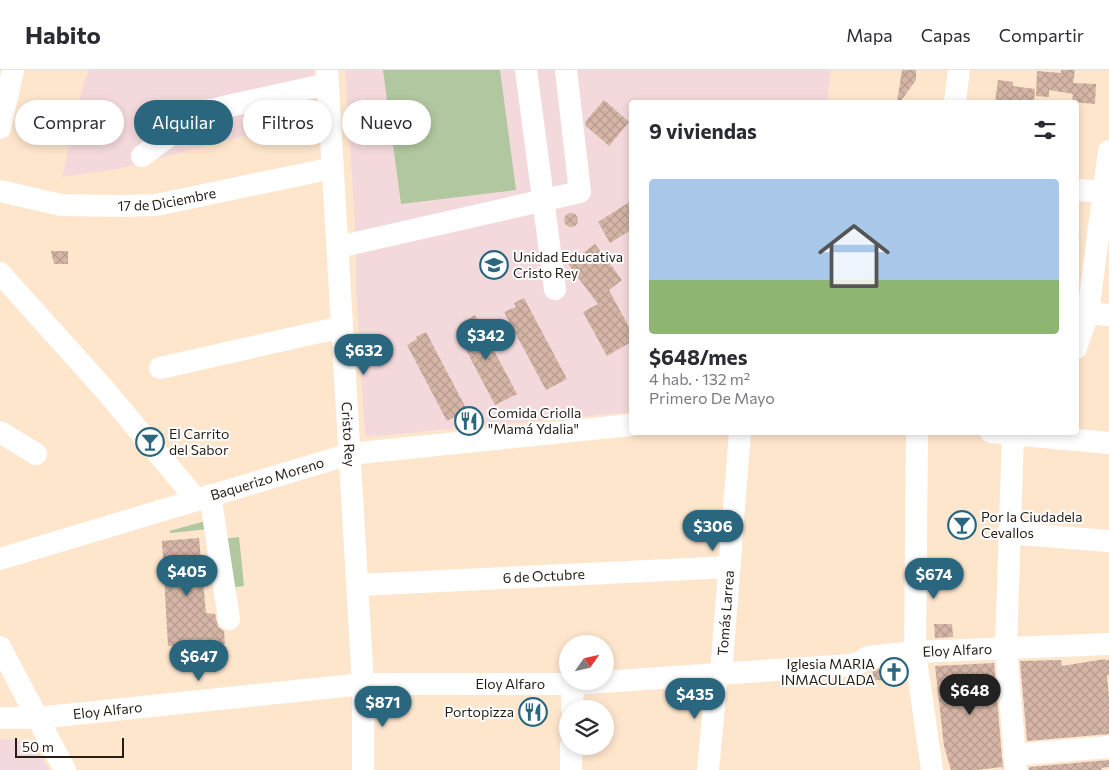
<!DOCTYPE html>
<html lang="es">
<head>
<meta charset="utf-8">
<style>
	:root { --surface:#fff; --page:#f7f7f7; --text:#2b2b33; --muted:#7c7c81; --line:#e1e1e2; --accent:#2a667e }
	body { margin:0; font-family:Commissioner,sans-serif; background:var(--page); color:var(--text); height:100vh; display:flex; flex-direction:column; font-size:19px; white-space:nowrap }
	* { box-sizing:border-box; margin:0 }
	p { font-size:16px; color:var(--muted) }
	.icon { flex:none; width:28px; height:28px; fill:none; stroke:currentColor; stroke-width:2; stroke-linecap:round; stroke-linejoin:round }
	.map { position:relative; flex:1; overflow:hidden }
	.panel { position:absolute; left:629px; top:30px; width:450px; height:335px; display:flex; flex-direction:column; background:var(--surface); border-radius:5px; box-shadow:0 2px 8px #0003 }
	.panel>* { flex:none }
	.guide { position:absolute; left:15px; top:30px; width:475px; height:45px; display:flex; gap:10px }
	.needle { width:32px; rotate:56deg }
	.fabs { position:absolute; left:559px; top:565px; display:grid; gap:10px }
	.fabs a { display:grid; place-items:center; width:55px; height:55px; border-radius:50%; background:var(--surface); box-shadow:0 2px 8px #0003; font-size:25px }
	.scale { position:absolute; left:15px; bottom:12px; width:109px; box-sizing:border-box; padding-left:5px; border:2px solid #261e15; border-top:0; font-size:14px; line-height:18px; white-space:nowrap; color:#261e15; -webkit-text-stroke:4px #fff; paint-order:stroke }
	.price { position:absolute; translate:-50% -42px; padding:0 11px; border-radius:18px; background:var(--accent); color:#fff; font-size:16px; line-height:32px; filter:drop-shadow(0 1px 2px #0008) }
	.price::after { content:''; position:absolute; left:50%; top:30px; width:15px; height:11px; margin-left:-8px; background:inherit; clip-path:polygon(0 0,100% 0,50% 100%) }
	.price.active { background:#222; color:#fff }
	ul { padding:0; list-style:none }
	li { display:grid; align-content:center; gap:10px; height:265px; padding:0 20px }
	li+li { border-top:1px solid var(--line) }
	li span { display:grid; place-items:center; height:155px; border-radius:5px; color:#555 }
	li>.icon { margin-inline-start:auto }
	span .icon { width:90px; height:90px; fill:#fffc; stroke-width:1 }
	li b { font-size:21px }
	h2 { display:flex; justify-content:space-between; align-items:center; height:60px; padding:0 20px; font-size:21px }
	.tag { padding:0 18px; border-radius:22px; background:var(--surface); box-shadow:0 2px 8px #0003; font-size:18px; line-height:45px }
	.tag.active { background:var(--accent); color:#fff }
	header { display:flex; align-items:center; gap:30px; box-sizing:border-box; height:70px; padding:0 25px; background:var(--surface); border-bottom:1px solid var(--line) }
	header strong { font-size:24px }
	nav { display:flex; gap:28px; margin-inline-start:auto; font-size:18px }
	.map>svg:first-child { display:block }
</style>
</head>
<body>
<header>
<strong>Habito</strong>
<nav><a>Mapa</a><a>Capas</a><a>Compartir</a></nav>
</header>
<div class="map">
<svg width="1109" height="700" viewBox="0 0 1109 700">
	<defs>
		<pattern id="building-cross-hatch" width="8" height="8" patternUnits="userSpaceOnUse" patternTransform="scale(1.25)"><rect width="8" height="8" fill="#d4b5a6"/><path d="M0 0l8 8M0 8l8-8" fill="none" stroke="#b69b8e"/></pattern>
	</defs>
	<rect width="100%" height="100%" fill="#fee6cd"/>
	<g fill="#f4d9dc">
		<path d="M 89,0 L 314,0 L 318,47 L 117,99 L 62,107 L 84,12 Z"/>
		<path d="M 345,0 L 831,0 L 827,32 L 631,32 L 631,342 L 368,367 L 365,364 L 356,221 L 356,169 Z"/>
	</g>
	<path fill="#f3d9de" d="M 0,669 L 29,671 L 33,674 L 50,700 L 0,700 Z"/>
	<g fill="#b0c79f">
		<path d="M 383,0 L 500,0 L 516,120 L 401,134 Z"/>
		<path d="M 213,449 L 208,459 L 171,463 L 169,461 Z"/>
		<path d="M 239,467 L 244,516 L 220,519 L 214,470 Z"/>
	</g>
	<g fill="url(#building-cross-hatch)">
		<path d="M 902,0 L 916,0 L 916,10 L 900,32 L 897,32 Z"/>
		<path d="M 1061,0 L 1075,0 L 1073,13 L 1096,14 L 1095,34 L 1072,32 L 1073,24 L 1049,20 L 1049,27 L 1036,26 L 1037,1 L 1061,3 Z"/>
		<path d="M 998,10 L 1013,12 L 1013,16 L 1035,19 L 1034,32 L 995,32 Z"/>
		<path d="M 604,30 L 629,52 L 609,76 L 586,56 L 585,52 Z"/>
		<path d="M 631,131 L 631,160 L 610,173 L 598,152 Z"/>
		<circle cx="571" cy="150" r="7"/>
		<path d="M 595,174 L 622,210 L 609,220 L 631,261 L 631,272 L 607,286 L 583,242 L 598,234 L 568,194 Z"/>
		<path d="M 51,181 L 68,181 L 68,194 L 54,194 Z"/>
		<path d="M 524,228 L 567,309 L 546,320 L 504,242 L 516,237 L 514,233 Z"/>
		<path d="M 475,245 L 517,324 L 495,335 L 456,261 L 468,255 L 465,251 Z"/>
		<path d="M 426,262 L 469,344 L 478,340 L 483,353 L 469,359 L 459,360 L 454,347 L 447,351 L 407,275 L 417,269 L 416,267 Z"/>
		<path d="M 199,468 L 206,543 L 215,544 L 218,557 L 224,561 L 225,574 L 168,576 L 162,471 Z"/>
		<path d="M 934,554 L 952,554 L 953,567 L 935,568 Z"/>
		<path d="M 1105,589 L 1105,590 L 1109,590 L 1109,605 L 1107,605 L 1109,628 L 1109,664 L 1027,671 L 1020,591 L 1061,590 L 1062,596 Z"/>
		<path d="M 994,593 L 1003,700 L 1002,697 L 977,700 L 951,700 L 944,676 L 935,596 Z"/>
		<path d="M 904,596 L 906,611 L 872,610 L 873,600 Z"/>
		<path d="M 1109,690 L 1109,697 L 1101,698 L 1102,700 L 1029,700 L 1029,697 Z"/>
	</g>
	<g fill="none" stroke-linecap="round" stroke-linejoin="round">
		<g stroke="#fff" stroke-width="22">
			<path id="s1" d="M 327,0 L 363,614 L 363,700"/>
			<path d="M 526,0 L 555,219"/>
			<path d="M 955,32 L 959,0"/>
			<path d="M 0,58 L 13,0"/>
			<path d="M 142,86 L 201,42 L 328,14"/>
			<path d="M 1076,120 L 1109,122"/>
			<path id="s2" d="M 0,121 L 61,135 L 117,136 L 156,135 L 333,98"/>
			<path d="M 338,177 L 580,122 L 566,0"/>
			<path d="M 0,203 L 105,320 L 196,429"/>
			<path d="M 1076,242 L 1109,245"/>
			<path d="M 1076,278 L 1088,243 L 1109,81"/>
			<path d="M 160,298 L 342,257"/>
			<path d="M 0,362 L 36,384"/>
			<path d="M 917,362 L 915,582 L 932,700"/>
			<path d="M 991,362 L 1109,373"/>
			<path d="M 1013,365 L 1006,578 L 1016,700"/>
			<path d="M 210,425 L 229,549"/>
			<path d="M 1008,463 L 1109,471"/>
			<path id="s3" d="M 0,489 L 350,384 L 631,355"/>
			<path id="s4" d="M 358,515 L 730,497"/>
			<path d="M 0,577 L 65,700"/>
			<path id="s5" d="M 721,604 L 740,362"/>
			<path d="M 572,639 L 573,614"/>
			<path id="s6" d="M 0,648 L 37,648 L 363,614 L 573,614 L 850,595 L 861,592 L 868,587 L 915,582 L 1109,574"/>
			<path d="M 1014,685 L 1109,677"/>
			<path d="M 571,700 L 571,676"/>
			<path d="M 708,700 L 717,605"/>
		</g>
	</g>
	<defs>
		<symbol id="school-ring" viewBox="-11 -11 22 22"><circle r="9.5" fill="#fff" stroke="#2a667e" stroke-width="1.5"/><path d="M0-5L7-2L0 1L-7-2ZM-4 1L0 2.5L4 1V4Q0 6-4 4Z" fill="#2a667e"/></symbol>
		<symbol id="restaurant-ring" viewBox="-11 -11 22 22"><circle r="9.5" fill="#fff" stroke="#2a667e" stroke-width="1.5"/><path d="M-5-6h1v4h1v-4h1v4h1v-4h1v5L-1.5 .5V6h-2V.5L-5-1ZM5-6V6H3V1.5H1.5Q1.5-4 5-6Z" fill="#2a667e"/></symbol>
		<symbol id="bar-ring" viewBox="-11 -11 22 22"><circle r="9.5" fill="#fff" stroke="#2a667e" stroke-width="1.5"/><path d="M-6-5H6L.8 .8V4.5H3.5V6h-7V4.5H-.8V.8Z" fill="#2a667e"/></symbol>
		<symbol id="church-ring" viewBox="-11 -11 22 22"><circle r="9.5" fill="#fff" stroke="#2a667e" stroke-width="1.5"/><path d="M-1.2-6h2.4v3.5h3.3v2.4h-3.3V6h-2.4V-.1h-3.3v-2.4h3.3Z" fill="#2a667e"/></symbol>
	</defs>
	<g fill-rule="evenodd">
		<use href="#school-ring" x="478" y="179" width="32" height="32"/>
		<use href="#restaurant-ring" x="453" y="335" width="32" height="32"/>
		<use href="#bar-ring" x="134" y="356" width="32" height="32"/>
		<use href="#bar-ring" x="946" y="439" width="32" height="32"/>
		<use href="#church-ring" x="878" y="586" width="32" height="32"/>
		<use href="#restaurant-ring" x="517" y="626" width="32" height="32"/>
	</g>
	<g text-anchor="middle" stroke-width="4" stroke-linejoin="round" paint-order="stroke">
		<g font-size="14" fill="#261e15" stroke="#fff">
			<text dy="5" stroke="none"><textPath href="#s2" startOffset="169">17 de Diciembre</textPath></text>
			<text dy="5" stroke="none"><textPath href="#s1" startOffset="365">Cristo Rey</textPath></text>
			<text dy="5" stroke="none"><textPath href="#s3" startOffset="279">Baquerizo Moreno</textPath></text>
			<text dy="5" stroke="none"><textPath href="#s4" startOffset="186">6 de Octubre</textPath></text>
			<text dy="5" stroke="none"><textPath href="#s5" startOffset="61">Tomás Larrea</textPath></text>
			<text dy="5" stroke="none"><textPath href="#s6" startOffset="962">Eloy Alfaro</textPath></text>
			<text dy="5" stroke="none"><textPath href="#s6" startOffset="512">Eloy Alfaro</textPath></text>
			<text dy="5" stroke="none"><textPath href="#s6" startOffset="108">Eloy Alfaro</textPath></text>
		</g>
		<g font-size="14" fill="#261e15" stroke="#fff" text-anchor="start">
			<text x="513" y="192">Unidad Educativa<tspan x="513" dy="16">Cristo Rey</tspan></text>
			<text x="488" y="348">Comida Criolla<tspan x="488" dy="16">"Mamá Ydalia"</tspan></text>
			<text x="169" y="369">El Carrito<tspan x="169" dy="16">del Sabor</tspan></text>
			<text x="981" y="452">Por la Ciudadela<tspan x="981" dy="16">Cevallos</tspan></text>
			<text x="875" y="599" text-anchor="end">Iglesia MARIA<tspan x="875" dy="16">INMACULADA</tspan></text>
			<text x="514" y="647" text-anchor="end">Portopizza</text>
		</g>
	</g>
</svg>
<div class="fabs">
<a><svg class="needle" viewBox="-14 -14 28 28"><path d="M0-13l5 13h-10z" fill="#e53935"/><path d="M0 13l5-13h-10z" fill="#7c7c81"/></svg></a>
<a><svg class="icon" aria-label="layers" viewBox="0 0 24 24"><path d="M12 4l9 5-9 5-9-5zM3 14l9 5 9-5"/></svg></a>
</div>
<div class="scale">50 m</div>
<b class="price" style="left:486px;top:291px">$342</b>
<b class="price" style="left:364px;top:306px">$632</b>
<b class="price" style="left:713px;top:482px">$306</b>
<b class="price" style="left:187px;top:527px">$405</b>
<b class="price" style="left:934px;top:530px">$674</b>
<b class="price" style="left:199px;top:612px">$647</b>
<b class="price active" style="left:970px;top:646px">$648</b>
<b class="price" style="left:695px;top:650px">$435</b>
<b class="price" style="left:383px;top:658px">$871</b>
<div class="guide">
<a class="tag">Comprar</a>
<a class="tag active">Alquilar</a>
<a class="tag">Filtros</a>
<a class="tag">Nuevo</a>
</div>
<section class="panel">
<h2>9 viviendas<svg class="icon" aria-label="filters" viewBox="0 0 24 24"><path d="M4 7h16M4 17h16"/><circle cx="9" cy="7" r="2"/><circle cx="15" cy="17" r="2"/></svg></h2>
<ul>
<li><span style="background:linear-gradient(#a9c7e8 65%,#8fb573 0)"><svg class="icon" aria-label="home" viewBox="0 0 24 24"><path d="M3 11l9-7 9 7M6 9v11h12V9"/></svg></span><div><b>$648/mes</b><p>4 hab. · 132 m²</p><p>Primero De Mayo</p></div></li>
</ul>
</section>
</div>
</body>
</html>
